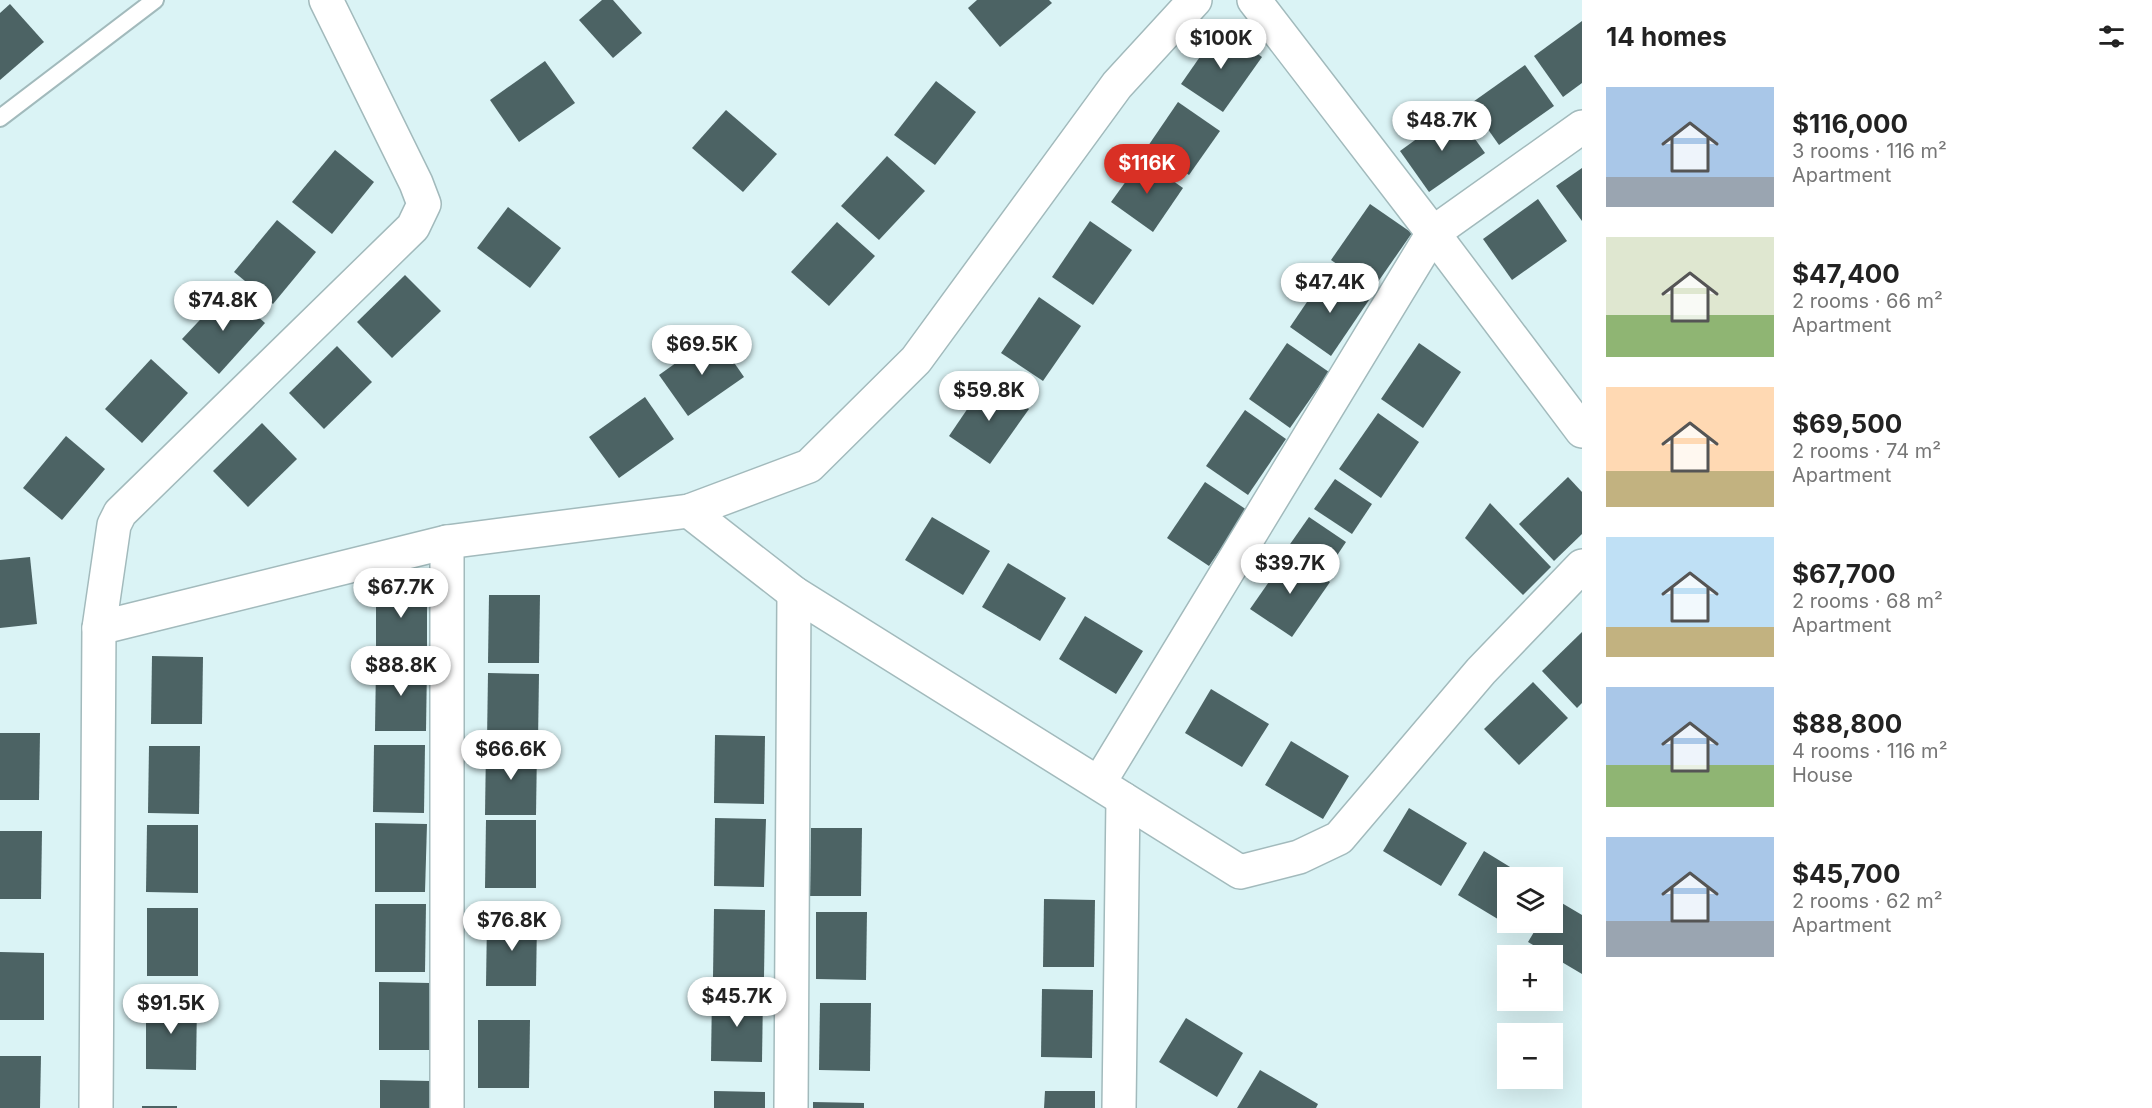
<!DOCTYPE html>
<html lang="en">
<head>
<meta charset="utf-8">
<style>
	:root { --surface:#fff; --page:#f6f6f6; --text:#222; --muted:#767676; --accent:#d93025 }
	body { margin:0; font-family:Inter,sans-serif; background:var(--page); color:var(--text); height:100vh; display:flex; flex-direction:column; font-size:22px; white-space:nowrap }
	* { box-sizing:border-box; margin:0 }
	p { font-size:20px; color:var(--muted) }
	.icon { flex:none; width:33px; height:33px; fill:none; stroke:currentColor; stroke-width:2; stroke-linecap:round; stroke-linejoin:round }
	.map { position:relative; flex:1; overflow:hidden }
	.panel { display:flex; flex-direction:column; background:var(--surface); width:570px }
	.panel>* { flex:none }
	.fabs { position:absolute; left:1497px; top:867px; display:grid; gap:12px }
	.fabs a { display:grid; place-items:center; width:66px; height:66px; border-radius:0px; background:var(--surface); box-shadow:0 6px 24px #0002; font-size:30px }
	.price { position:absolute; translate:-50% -51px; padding:0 14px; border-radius:21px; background:#fff; color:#222; font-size:20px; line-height:39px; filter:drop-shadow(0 2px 3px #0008) }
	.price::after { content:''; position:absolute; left:50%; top:36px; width:18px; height:14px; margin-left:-9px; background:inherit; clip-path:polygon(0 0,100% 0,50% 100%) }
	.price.active { background:var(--accent); color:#fff }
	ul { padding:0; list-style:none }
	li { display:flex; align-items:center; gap:18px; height:150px; padding:0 24px }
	li span { display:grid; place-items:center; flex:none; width:168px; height:120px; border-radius:0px; color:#555 }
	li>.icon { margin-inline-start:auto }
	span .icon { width:72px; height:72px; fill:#fffc; stroke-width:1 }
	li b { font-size:26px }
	h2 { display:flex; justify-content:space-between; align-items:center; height:72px; padding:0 24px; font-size:26px }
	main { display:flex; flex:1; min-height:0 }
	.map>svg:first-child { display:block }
</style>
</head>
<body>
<main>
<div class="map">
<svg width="1582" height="1108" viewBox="0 0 1582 1108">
	<rect width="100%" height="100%" fill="#daf3f5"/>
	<g fill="#4c6364">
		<path d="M 602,0 L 613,0 L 642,33 L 613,58 L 579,20 Z"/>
		<path d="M 977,0 L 1049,0 L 1052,3 L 1000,47 L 968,8 Z"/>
		<path d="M 10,4 L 44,42 L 0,80 L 0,13 Z"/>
		<path d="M 1582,21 L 1582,83 L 1563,97 L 1534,56 Z"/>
		<path d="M 1220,28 L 1262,57 L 1223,112 L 1181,84 Z"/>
		<path d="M 545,61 L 575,103 L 519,142 L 490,100 Z"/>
		<path d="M 1525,65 L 1554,106 L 1499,145 L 1470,104 Z"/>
		<path d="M 936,81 L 976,112 L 935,165 L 894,135 Z"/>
		<path d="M 1178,102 L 1220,131 L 1189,175 L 1148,146 Z"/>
		<path d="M 726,110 L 777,154 L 743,192 L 692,148 Z"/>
		<path d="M 1455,111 L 1485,153 L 1429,192 L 1400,151 Z"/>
		<path d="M 335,150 L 374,182 L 332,234 L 292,202 Z"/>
		<path d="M 887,156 L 925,191 L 879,240 L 841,206 Z"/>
		<path d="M 1142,159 L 1183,188 L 1153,232 L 1111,202 Z"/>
		<path d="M 1582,168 L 1582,221 L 1556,186 Z"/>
		<path d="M 1538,199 L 1567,241 L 1512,280 L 1483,239 Z"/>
		<path d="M 1370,204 L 1412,233 L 1373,289 L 1331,260 Z"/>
		<path d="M 508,207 L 561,248 L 530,288 L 477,248 Z"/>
		<path d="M 277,220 L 316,252 L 273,304 L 234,272 Z"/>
		<path d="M 1090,221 L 1132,250 L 1093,305 L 1052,277 Z"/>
		<path d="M 837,222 L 875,256 L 829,306 L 791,272 Z"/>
		<path d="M 1328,271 L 1369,300 L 1331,356 L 1290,327 Z"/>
		<path d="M 405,275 L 441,311 L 392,358 L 357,322 Z"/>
		<path d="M 228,290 L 265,323 L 219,374 L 182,339 Z"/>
		<path d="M 1039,297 L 1081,326 L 1043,381 L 1001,353 Z"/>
		<path d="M 715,335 L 744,377 L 688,416 L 659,375 Z"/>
		<path d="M 1287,343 L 1329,372 L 1290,428 L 1249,399 Z"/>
		<path d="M 1419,343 L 1461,372 L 1423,428 L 1381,399 Z"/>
		<path d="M 337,346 L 372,382 L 324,429 L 289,393 Z"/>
		<path d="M 151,359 L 188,393 L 142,443 L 105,409 Z"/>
		<path d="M 987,380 L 1029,409 L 990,464 L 949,436 Z"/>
		<path d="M 645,397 L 674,439 L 619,478 L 589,437 Z"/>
		<path d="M 1245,410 L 1286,439 L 1248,495 L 1206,466 Z"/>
		<path d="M 1378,413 L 1419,442 L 1381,498 L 1339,469 Z"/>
		<path d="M 262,423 L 297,459 L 248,507 L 213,471 Z"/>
		<path d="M 66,436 L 105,469 L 62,520 L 23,488 Z"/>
		<path d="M 1568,477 L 1582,492 L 1582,534 L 1554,561 L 1519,524 Z"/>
		<path d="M 1335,479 L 1372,504 L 1352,534 L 1314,509 Z"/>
		<path d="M 1205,482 L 1247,510 L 1209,566 L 1167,538 Z"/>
		<path d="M 1490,503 L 1551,567 L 1523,595 L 1465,538 Z"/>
		<path d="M 932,517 L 990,551 L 963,595 L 905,560 Z"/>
		<path d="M 1309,517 L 1346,542 L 1326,572 L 1288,547 Z"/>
		<path d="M 1289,553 L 1330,582 L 1292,637 L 1250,609 Z"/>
		<path d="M 30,557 L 37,624 L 0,628 L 0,560 Z"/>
		<path d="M 1008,563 L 1066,598 L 1040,641 L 982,607 Z"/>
		<rect x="376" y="585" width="51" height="68"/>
		<path d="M 489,595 L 540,595 L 539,663 L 488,663 Z"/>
		<path d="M 1085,616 L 1143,651 L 1116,694 L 1059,659 Z"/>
		<path d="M 1582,632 L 1582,703 L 1577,708 L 1542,671 Z"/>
		<path d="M 152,656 L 203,657 L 202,724 L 151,724 Z"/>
		<path d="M 376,664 L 427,664 L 426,731 L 375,731 Z"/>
		<path d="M 488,673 L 539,674 L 538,741 L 487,741 Z"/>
		<path d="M 1533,682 L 1568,718 L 1519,765 L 1484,729 Z"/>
		<path d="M 1211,689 L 1269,724 L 1242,767 L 1185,733 Z"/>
		<path d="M 0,733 L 40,733 L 39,800 L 0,800 Z"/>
		<path d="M 715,735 L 765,736 L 764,804 L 714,803 Z"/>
		<path d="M 1291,741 L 1349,776 L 1323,819 L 1265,785 Z"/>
		<path d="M 374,745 L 425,745 L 424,813 L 373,812 Z"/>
		<path d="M 149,746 L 200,746 L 199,814 L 148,813 Z"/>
		<path d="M 486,747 L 537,748 L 536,815 L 485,815 Z"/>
		<path d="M 1409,808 L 1467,843 L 1441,886 L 1383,851 Z"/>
		<path d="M 715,818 L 766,819 L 764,887 L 714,886 Z"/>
		<path d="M 486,820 L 536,820 L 536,888 L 485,888 Z"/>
		<path d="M 375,823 L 427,824 L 425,892 L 375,892 Z"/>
		<path d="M 147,825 L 198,825 L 198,893 L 146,892 Z"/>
		<path d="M 811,828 L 862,828 L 861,896 L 810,896 Z"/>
		<path d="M 0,831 L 42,831 L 41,899 L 0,899 Z"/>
		<path d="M 1484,851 L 1528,878 L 1508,878 L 1508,922 L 1520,922 L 1516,930 L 1458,895 Z"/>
		<path d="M 1044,899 L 1095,900 L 1094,967 L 1043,967 Z"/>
		<path d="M 1555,899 L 1582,915 L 1582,974 L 1528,942 L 1540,922 L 1552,922 L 1552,902 Z"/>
		<path d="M 375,904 L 426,904 L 425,972 L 375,972 Z"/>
		<rect x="147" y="908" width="51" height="68"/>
		<path d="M 714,909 L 765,910 L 764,977 L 713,977 Z"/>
		<path d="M 816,912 L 867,912 L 866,980 L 816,979 Z"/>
		<path d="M 487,919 L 537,919 L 536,986 L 486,986 Z"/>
		<path d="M 0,952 L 44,953 L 44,1020 L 0,1020 Z"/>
		<path d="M 379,982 L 430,983 L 429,1050 L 379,1050 Z"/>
		<path d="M 1042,989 L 1093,990 L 1092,1058 L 1041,1057 Z"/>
		<path d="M 712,994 L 763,994 L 762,1062 L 711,1061 Z"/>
		<path d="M 146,1001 L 197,1002 L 196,1070 L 146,1069 Z"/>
		<path d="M 820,1003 L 871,1003 L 870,1071 L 819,1070 Z"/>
		<path d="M 1186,1018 L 1243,1053 L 1217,1097 L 1159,1062 Z"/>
		<path d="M 478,1020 L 530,1020 L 529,1088 L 478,1088 Z"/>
		<path d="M 0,1056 L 41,1056 L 40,1108 L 0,1108 Z"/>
		<path d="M 1260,1070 L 1318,1104 L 1316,1108 L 1237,1108 Z"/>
		<path d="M 380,1080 L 431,1081 L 431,1108 L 380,1108 Z"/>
		<path d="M 714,1091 L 765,1092 L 765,1108 L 714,1108 Z"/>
		<path d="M 1045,1091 L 1095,1091 L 1095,1108 L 1044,1108 Z"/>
		<path d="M 813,1102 L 864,1103 L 864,1108 L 813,1108 Z"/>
		<rect x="142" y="1106" width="35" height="2"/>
	</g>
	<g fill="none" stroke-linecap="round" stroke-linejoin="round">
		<defs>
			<path id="service" d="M 0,118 L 155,0"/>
			<g id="minor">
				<path d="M 1254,0 L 1433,233 L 1582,431"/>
				<path d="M 689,511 L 794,593 L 1240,872 L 1299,857 L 1339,838 L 1481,671 L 1582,566"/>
				<path d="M 447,542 L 447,1108"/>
				<path d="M 99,628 L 447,542 L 689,511 L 809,466 L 916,360 L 1117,85 L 1195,0"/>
				<path d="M 1099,783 L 1433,233 L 1582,127"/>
				<path d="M 96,1108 L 99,628 L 114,525 L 120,513 L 413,227 L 424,204 L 416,183 L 326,0"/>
				<path d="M 791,1108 L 794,593"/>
				<path d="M 1119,1108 L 1123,799"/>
			</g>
		</defs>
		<use href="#service" stroke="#a2babc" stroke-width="20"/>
		<use href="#minor" stroke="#a2babc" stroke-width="36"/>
		<use href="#service" stroke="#fff" stroke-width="16"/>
		<use href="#minor" stroke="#fff" stroke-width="33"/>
	</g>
</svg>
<div class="fabs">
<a><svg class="icon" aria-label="layers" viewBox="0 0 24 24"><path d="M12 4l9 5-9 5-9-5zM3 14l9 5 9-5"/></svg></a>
<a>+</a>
<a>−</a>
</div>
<b class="price" style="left:1221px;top:70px">$100K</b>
<b class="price" style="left:1442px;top:152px">$48.7K</b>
<b class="price active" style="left:1147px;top:195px">$116K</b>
<b class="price" style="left:1330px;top:314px">$47.4K</b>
<b class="price" style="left:223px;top:332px">$74.8K</b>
<b class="price" style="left:702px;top:376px">$69.5K</b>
<b class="price" style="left:989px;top:422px">$59.8K</b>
<b class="price" style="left:1290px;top:595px">$39.7K</b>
<b class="price" style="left:401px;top:619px">$67.7K</b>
<b class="price" style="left:401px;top:697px">$88.8K</b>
<b class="price" style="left:511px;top:781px">$66.6K</b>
<b class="price" style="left:512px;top:952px">$76.8K</b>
<b class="price" style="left:737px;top:1028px">$45.7K</b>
<b class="price" style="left:171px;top:1035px">$91.5K</b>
</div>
<section class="panel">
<h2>14 homes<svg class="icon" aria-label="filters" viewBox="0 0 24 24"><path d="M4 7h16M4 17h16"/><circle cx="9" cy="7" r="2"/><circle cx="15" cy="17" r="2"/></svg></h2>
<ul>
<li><span style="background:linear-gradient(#a9c7e8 75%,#9aa5b1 0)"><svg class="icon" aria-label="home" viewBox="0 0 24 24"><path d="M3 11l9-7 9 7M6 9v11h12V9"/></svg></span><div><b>$116,000</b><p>3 rooms · 116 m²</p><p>Apartment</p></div></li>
<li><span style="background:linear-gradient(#dfe7d0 65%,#8fb573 0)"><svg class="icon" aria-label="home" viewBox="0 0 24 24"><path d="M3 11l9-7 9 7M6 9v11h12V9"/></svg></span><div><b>$47,400</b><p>2 rooms · 66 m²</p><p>Apartment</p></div></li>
<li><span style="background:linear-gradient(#ffd9b3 70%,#c2b280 0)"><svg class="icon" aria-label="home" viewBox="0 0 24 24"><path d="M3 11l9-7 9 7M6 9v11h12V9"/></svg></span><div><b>$69,500</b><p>2 rooms · 74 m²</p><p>Apartment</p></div></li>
<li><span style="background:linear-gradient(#bfe0f5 75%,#c2b280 0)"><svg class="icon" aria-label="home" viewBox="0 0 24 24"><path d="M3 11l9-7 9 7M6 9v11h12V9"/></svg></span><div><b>$67,700</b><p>2 rooms · 68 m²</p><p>Apartment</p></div></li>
<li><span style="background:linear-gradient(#a9c7e8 65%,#8fb573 0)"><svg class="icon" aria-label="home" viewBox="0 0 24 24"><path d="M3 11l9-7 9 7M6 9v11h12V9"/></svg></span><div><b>$88,800</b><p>4 rooms · 116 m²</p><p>House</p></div></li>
<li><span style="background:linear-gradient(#a9c7e8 70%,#9aa5b1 0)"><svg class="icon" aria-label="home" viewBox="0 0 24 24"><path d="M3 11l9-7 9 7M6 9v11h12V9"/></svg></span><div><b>$45,700</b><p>2 rooms · 62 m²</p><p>Apartment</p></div></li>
</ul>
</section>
</main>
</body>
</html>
